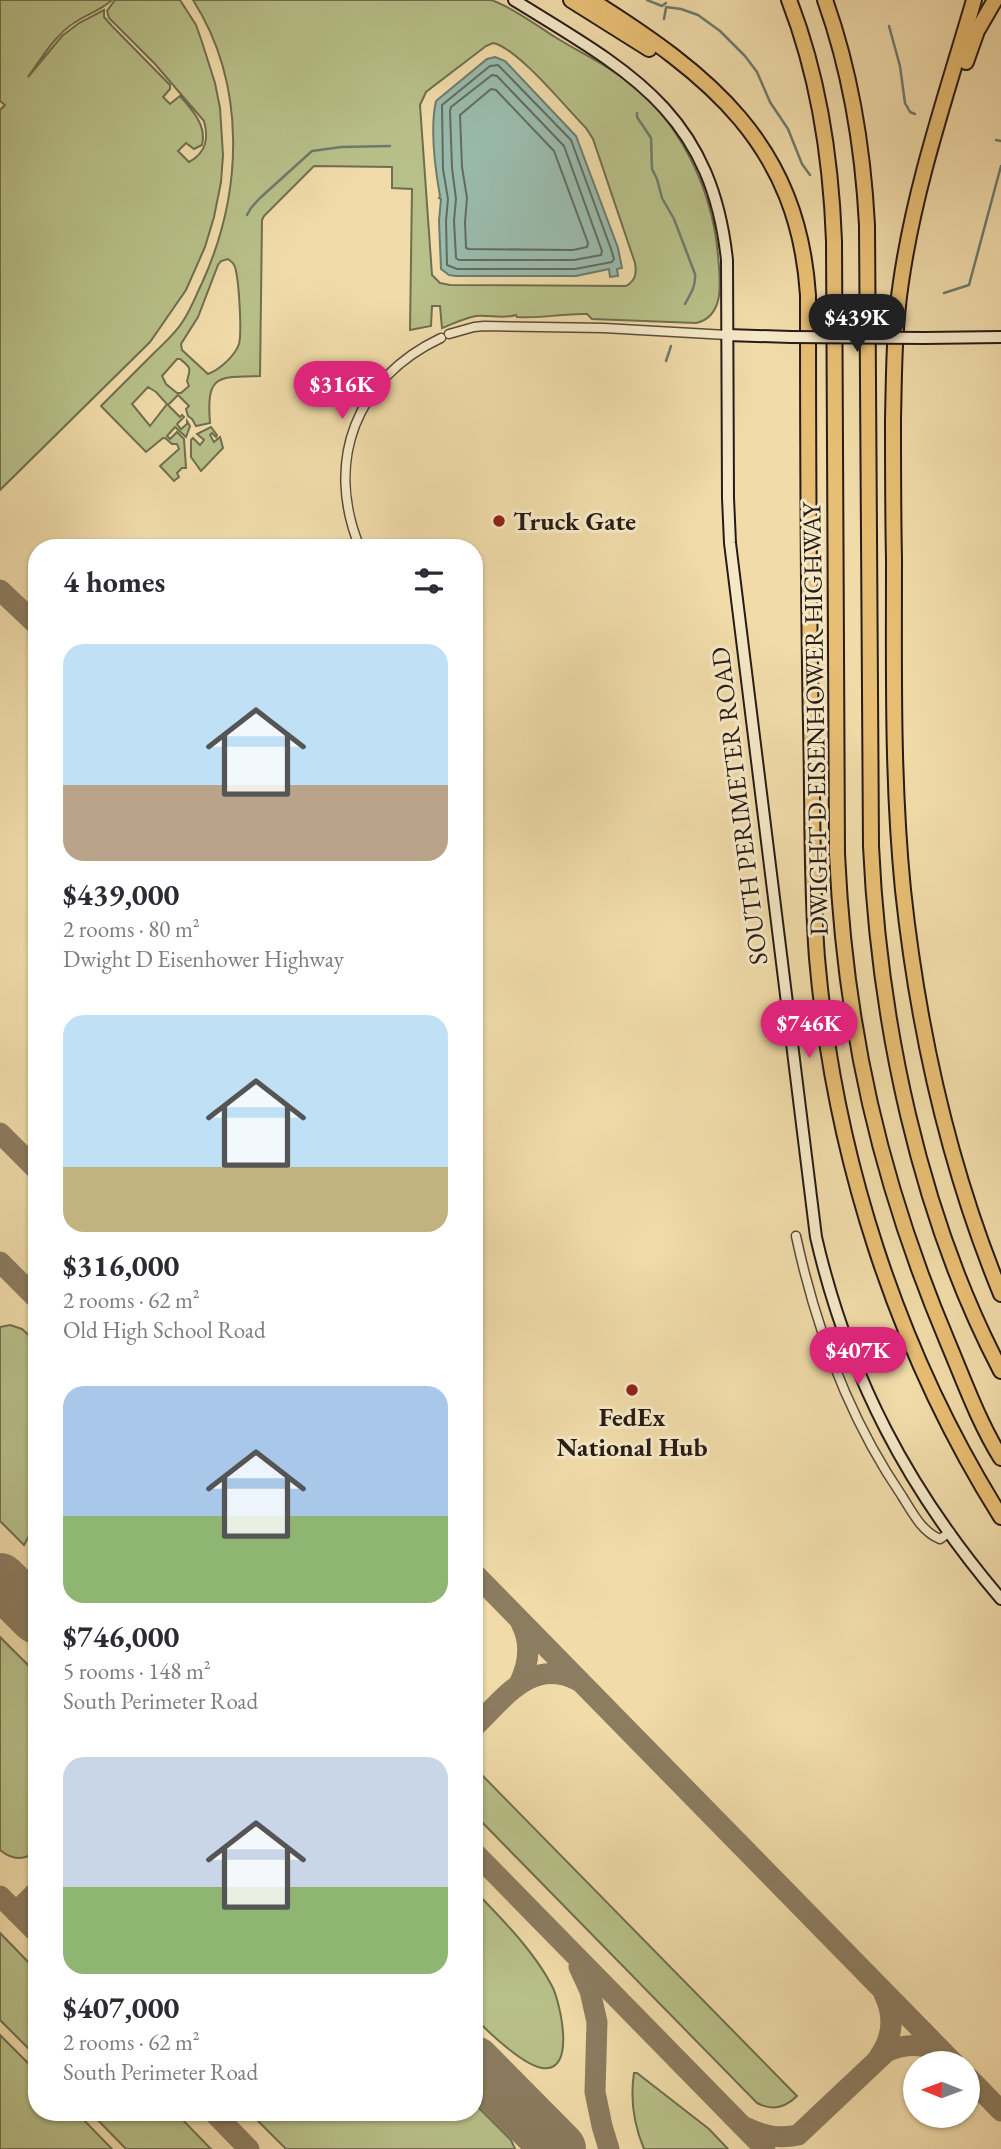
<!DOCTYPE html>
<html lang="en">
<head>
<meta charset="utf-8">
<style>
	:root { --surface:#fff; --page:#f2f2f3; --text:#2b2b33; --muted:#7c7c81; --accent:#db2777 }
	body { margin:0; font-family:"EB Garamond",serif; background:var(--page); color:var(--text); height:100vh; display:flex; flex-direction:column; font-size:26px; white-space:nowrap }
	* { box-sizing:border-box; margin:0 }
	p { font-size:23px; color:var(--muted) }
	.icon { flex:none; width:38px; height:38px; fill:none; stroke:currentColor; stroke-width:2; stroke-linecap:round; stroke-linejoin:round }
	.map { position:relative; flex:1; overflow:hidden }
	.sheet { position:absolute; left:28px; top:539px; width:455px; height:1582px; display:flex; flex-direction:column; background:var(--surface); border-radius:28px; box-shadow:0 2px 5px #0004 }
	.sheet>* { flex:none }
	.needle { width:46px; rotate:271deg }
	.buttons { position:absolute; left:903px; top:2051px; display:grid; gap:14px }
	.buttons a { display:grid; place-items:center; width:77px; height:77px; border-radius:50%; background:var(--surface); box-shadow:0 2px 5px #0004; font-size:35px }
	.price { position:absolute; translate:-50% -60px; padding:0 16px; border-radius:24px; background:var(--accent); color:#fff; font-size:23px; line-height:46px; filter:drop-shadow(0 2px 4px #0008) }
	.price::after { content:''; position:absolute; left:50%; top:42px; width:21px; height:16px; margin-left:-10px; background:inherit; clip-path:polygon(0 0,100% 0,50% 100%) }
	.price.on { background:#222; color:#fff }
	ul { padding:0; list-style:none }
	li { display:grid; align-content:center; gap:14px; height:371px; padding:0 35px }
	li span { display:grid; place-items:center; height:217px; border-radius:21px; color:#555 }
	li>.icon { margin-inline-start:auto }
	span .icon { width:126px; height:126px; fill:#fffc; stroke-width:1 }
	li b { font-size:30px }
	h2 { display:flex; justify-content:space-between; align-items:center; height:84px; padding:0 35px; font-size:30px }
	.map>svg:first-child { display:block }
</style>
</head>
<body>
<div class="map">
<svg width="1001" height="2149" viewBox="0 0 1001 2149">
	<rect width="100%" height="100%" fill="#f0dba9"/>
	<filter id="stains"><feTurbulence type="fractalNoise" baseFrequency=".00286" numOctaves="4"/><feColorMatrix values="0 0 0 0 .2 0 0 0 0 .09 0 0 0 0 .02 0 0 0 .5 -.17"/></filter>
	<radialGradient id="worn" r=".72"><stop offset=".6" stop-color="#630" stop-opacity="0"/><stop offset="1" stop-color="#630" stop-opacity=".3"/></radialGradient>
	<g fill="#b8c089" stroke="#706e50" stroke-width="2" fill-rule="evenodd">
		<path d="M 0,0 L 112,0 C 100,11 87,14 74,23 C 55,35 41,59 28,77 L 62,36 L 79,23 L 104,10 L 104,17 L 112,26 L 170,85 L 170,89 L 163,97 L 170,104 L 180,96 C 192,110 207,125 202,145 L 194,149 L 186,143 L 178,151 L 189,162 C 206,153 209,139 204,121 L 155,64 L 109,18 L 107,11 L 115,0 L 180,0 L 196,25 L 202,42 L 215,83 L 220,108 L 223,155 L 221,182 L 214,217 L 205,247 L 186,290 L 150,342 L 0,490 L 0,110 L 5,105 L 0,101 Z"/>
		<path d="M 193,0 C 260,0 327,0 395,0 C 424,0 462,0 490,0 C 504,2 541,28 555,37 C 577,51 602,62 623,78 C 679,118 712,188 718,255 C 720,280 726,316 696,323 L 592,319 L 587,314 C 564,313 541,319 517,317 L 516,315 C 505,319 489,315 476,316 C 464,318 453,324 442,328 L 440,306 L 432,306 L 431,326 L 410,330 L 412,189 L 392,188 L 392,167 L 314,166 L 264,216 L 262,220 L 260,376 C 218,377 206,374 210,423 L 196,426 L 192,419 L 188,416 L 186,409 L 189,406 L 178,395 L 168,405 L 180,417 L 182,415 L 184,417 L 177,424 L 181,429 L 187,424 L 187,421 L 190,426 L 186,437 L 175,427 L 167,436 L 170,439 L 177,432 L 184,439 L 186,468 L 182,468 L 177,473 L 179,477 L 174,481 L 160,466 L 179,449 L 177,444 L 172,444 L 165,438 L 163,438 L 146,452 L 101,406 C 119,388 137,370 154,353 C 164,343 176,333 183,321 C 191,309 196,295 202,283 C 243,193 247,85 193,0 ZM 493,43 C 518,48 566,108 586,128 L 593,139 L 635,263 C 637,274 635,281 626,286 L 450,285 L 440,283 L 432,275 L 420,105 L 426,92 L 486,46 ZM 228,259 C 231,262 234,262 235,267 C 239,280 242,332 239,344 C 235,356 219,370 208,374 L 182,350 L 181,344 L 198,317 L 218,265 L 221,261 ZM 177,359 L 180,359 C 191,368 191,367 187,381 L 189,386 L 181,393 L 177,393 L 166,384 L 162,376 ZM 148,387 L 156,392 L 167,404 L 150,426 L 132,404 Z"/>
		<path d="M 211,427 L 217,435 L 216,437 L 212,433 L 210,435 L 214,442 L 220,437 L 223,448 L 201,471 L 191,457 L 191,440 L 193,438 L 200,445 L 204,440 L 197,434 Z"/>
		<path d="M 10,1325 L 22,1329 L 37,1343 L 37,1521 L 24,1545 L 0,1521 L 0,1327 Z"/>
		<path d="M 0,1637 L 37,1674 L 37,1851 C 24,1861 12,1860 0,1850 Z"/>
		<path d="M 477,1770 L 797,2096 C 785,2108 772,2111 757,2103 L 474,1814 L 474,1773 Z"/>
		<path d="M 474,1890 C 501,1918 534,1951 552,1986 C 560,2001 577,2074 542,2068 C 523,2065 488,2032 474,2017 Z"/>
		<path d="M 0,1933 L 37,1971 L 37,2057 L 0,2020 Z"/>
		<path d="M 0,2035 L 37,2072 L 37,2112 L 76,2112 L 112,2149 L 0,2149 Z"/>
		<path d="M 634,2073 L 637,2073 L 709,2129 L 728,2149 L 644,2149 C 634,2125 630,2099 634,2073 Z"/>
		<path d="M 474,2103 L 511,2140 L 515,2149 L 286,2149 L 249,2112 L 474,2112 Z"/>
		<path d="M 90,2112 L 175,2112 L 211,2149 L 126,2149 Z"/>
	</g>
	<path fill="#9abbac" stroke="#6c7b70" stroke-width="2" d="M 495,57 L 505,61 L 576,136 L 618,248 L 622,268 L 617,269 L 618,276 L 610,277 L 609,269 L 576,276 L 456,276 L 449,275 L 441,269 L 439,221 L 441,199 L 439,198 L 440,196 C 435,168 430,128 436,101 L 487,59 Z"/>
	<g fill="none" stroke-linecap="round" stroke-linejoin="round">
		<g stroke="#616c61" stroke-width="2">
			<path d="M 498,65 L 571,140 L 611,249 L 614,259 L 612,262 L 575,269 L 457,269 L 447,265 L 446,221 L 448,199 L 443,169 L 442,105 L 490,66 Z"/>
			<path d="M 492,75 L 497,76 L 564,146 L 602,251 L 601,255 L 574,260 L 459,260 L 456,258 L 454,221 L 456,199 L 452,168 L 450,111 L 451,107 Z"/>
			<path d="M 491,89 L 496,90 L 554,151 L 588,243 L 587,247 L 573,250 L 469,249 L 466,248 L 465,222 L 467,198 L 462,167 L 460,115 Z"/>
		</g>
		<g stroke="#6c7b70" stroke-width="2.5">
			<path d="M 647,0 L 662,6 L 666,3"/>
			<path d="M 666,7 L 681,9 L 698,15 L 720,31 L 745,56 L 757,72 L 770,102 L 788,129 L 802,164 L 810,175"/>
			<path d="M 664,19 L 666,8"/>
			<path d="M 889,26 L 900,66 L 905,103 L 910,112 L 915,114"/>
			<path d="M 637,113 L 637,117 L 651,138 L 652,169 L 657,179 L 662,198 L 674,219 L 695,274 C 696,286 691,293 685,304"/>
			<path d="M 996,140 L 1001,141"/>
			<path d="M 247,215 L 251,208 L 260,198 L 312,151 L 341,147 L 390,146"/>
			<path d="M 944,293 L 969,285 L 1001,166"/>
			<path d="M 666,361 L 671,346"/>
		</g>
		<g stroke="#8c7c60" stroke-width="21">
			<path d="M 0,590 L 37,625"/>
			<path d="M 0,1133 L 37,1170"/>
			<path d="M 0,1262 L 37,1299"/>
			<path d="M 474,1573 L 954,2063"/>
			<path d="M 519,1684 C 529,1664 532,1644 521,1623"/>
			<path d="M 474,1727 C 504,1699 531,1657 577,1680"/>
			<path d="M 474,1852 L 765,2149"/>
			<path d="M 0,1896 L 37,1933"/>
			<path d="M 16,1912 L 37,1891"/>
			<path d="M 579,1967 L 590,1991 L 597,2022 L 595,2092 L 602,2126 L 609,2149"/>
			<path d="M 879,2057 C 893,2037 895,2016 884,1994"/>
			<path d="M 968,2077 L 1001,2111"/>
			<path d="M 213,2112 L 249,2149"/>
			<path d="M 747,2128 C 763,2136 780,2139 798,2135 L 886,2052 C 906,2043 924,2043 943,2053"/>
		</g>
		<g stroke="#8c7c60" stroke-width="54">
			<path d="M 0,1580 L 37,1617"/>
			<path d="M 474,2063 L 559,2149"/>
		</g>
		<defs>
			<g id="street">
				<path d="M 449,334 L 474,327 L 484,326 L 604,328 L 727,335"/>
				<path d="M 360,548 C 324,461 356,378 441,338"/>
				<path d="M 796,1236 C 816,1329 848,1417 902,1496 C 912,1512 922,1532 940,1539 L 950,1532"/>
			</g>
			<g id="secondary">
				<path d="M 514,0 C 629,71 711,112 727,260 L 728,498 L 730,543 L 816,1237 C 848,1376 908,1490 1001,1599"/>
				<path d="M 727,335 L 791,337"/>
				<path d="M 924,338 L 1001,337"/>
			</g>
			<g id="highway">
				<path d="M 571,0 L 649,49"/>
				<path d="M 591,0 C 710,75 798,144 808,295 C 808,438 808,581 811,725 C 813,802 811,880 817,958 C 834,1154 896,1350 1001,1517"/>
				<path d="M 789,0 C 819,77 831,158 834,241 L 837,854 C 845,1028 880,1182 948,1343 C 964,1381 979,1423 1001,1458"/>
				<path d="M 825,0 C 851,73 863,148 867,225 L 871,846 C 879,1021 919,1215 1001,1371"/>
				<path d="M 974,0 C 947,93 915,185 901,282 C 894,328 894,374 893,420 C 893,467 893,513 894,559 C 894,669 892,780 903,890 C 918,1029 948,1165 1001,1294"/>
				<path d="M 966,62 L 977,31 L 995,0"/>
			</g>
		</defs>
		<use href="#street" stroke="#5a4c3b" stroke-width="11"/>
		<use href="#secondary" stroke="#281c16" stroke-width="14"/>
		<use href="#highway" stroke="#281c16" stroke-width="18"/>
		<use href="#street" stroke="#f5e8c7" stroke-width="8"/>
		<use href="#secondary" stroke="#f5e8c7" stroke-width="10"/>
		<use href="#highway" stroke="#e8be74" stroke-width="14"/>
		<defs>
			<path id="secondary-bridge" d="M 791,337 L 924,338"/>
		</defs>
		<use href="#secondary-bridge" stroke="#281c16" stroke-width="14" stroke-linecap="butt"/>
		<use href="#secondary-bridge" stroke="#f5e8c7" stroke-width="10"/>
	</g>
	<g fill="#8f2418" stroke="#f5e8c7" stroke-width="2.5">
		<circle cx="499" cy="521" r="7"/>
		<circle cx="632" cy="1390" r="7"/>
	</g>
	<g text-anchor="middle" stroke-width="6" stroke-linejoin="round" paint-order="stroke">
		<g font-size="26" font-weight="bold" fill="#281c16" stroke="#f5e8c7" text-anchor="start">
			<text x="513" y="530">Truck Gate</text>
			<text x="632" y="1426" text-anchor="middle">FedEx<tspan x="632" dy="30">National Hub</tspan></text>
		</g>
		<g font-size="26" fill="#281c16" stroke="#f5e8c7">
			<text transform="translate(815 719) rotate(-91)" y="9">DWIGHT D EISENHOWER HIGHWAY</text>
			<text transform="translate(739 806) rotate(-97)" y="9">SOUTH PERIMETER ROAD</text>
		</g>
	</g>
	<rect width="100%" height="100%" filter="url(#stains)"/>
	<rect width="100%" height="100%" fill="url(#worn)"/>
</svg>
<div class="buttons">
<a><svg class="needle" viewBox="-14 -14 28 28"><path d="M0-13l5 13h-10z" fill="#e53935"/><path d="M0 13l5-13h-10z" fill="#7c7c81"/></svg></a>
</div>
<b class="price on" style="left:857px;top:354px">$439K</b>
<b class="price" style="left:342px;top:421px">$316K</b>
<b class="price" style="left:809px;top:1060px">$746K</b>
<b class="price" style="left:858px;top:1387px">$407K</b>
<section class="sheet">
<h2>4 homes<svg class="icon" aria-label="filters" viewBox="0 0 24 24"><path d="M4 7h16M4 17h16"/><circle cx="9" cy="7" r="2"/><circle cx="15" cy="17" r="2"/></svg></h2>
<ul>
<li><span style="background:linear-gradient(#bfe0f5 65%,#b9a48a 0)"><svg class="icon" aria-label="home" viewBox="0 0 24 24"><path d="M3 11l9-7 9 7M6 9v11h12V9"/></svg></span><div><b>$439,000</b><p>2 rooms · 80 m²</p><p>Dwight D Eisenhower Highway</p></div></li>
<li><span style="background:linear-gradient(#bfe0f5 70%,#c2b280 0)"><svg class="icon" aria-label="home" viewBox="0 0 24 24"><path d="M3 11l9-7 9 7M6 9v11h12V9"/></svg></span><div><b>$316,000</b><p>2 rooms · 62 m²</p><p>Old High School Road</p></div></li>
<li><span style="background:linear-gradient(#a9c7e8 60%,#8fb573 0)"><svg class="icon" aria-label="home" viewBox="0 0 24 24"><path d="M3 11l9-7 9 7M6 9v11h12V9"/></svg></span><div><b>$746,000</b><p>5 rooms · 148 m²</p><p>South Perimeter Road</p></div></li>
<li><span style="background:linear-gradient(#c9d6e8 60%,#8fb573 0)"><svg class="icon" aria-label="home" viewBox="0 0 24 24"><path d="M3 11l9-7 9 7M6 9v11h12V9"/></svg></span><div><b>$407,000</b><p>2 rooms · 62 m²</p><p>South Perimeter Road</p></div></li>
</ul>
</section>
</div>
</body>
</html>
